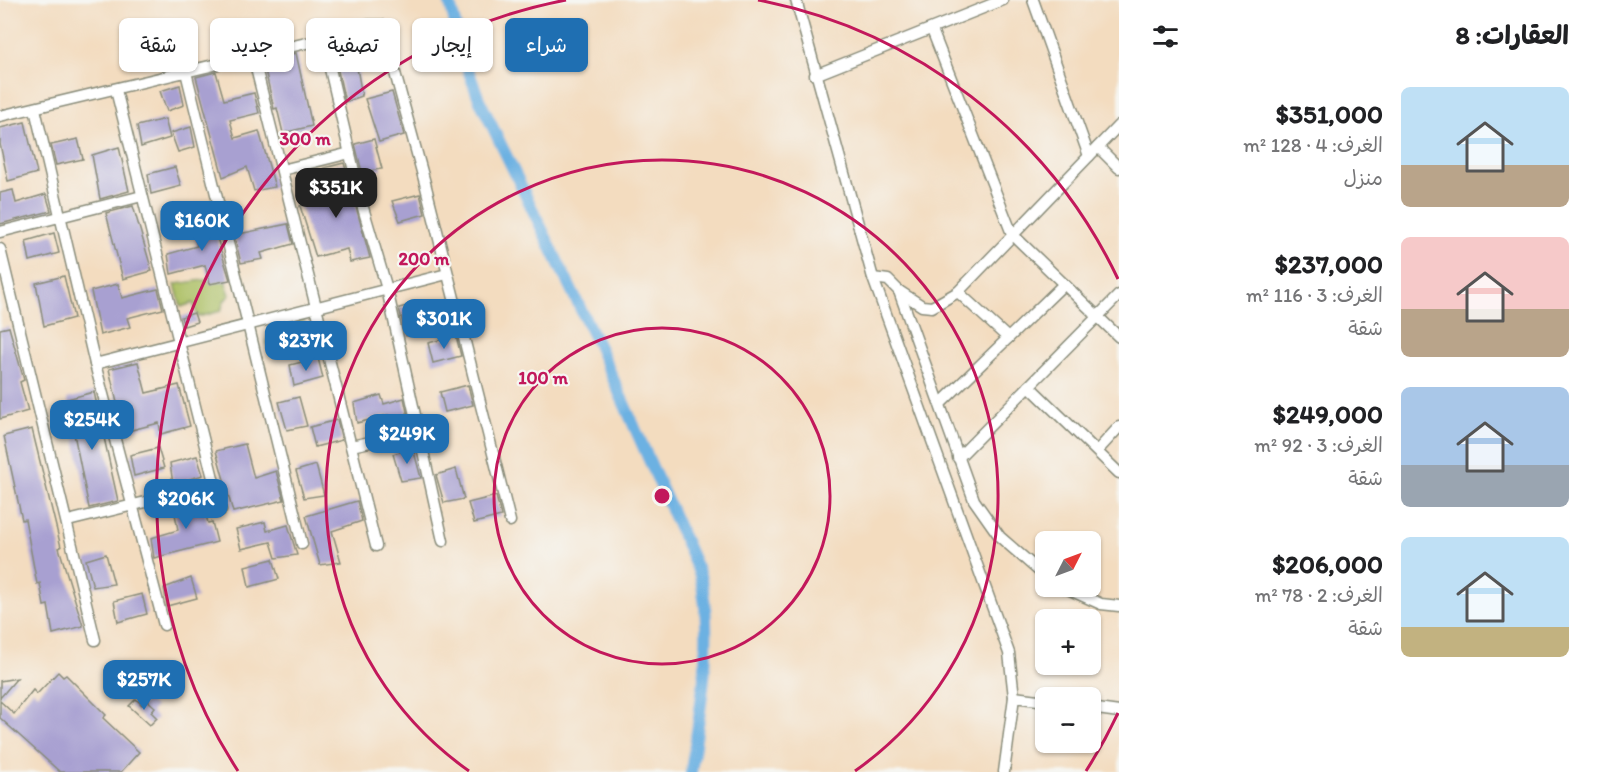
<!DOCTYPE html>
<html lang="ar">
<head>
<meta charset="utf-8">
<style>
	:root { --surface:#fff; --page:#f6f6f6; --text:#202124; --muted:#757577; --accent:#1f6fb2 }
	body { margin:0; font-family:Itim,"Playpen Sans Arabic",sans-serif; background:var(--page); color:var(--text); direction:rtl; height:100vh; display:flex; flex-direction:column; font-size:22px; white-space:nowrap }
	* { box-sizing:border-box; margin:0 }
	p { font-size:20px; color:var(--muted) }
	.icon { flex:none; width:33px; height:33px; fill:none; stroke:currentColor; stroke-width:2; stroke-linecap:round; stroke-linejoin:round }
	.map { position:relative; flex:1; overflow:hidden; direction:ltr }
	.side { display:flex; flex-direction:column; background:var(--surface); width:480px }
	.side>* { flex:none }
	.top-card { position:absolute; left:18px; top:18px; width:570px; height:54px; direction:rtl; display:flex; gap:12px }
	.needle { width:39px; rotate:48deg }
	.controls { position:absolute; left:1035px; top:531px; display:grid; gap:12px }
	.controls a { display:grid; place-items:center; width:66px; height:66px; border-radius:9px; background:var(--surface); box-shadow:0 2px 4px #0004; font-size:30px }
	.price { position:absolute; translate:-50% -51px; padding:0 14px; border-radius:12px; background:var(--accent); color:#fff; font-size:20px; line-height:39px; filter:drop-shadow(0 2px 3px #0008) }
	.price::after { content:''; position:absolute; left:50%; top:36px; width:18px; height:14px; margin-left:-9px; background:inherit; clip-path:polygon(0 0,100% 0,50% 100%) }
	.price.on { background:#222; color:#fff }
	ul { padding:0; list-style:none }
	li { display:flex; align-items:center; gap:18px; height:150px; padding:0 30px }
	li span { display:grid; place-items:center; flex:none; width:168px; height:120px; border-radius:9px; color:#555 }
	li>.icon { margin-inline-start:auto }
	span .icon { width:72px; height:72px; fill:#fffc; stroke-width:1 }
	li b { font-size:26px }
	h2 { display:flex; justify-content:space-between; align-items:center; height:72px; padding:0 30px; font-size:26px }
	.pill { padding:0 21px; border-radius:9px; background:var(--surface); box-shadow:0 2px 4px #0004; font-size:21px; line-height:54px }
	.pill.on { background:var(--accent); color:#fff }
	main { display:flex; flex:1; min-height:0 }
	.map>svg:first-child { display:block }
</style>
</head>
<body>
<main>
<section class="side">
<h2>العقارات: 8<svg class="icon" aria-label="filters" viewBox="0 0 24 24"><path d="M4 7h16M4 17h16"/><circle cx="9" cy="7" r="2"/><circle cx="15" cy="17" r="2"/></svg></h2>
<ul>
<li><span style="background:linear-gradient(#bfe0f5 65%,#b9a48a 0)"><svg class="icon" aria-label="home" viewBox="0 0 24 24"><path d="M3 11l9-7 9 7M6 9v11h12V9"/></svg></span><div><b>$351,000</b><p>الغرف: 4 · 128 m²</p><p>منزل</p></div></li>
<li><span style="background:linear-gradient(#f6c9c9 60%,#b9a48a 0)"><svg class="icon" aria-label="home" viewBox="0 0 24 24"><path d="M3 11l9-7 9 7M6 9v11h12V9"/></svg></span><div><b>$237,000</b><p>الغرف: 3 · 116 m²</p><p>شقة</p></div></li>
<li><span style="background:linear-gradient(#a9c7e8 65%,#9aa5b1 0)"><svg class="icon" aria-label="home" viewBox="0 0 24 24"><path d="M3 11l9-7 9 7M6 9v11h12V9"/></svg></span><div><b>$249,000</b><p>الغرف: 3 · 92 m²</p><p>شقة</p></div></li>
<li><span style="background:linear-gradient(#bfe0f5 75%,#c2b280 0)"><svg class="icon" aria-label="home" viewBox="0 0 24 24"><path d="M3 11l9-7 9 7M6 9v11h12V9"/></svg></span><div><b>$206,000</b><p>الغرف: 2 · 78 m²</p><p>شقة</p></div></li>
</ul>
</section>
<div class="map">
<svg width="1119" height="772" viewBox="0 0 1119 772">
	<rect width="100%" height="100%" fill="#f6f6f2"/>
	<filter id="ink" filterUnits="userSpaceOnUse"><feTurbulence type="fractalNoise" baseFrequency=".0167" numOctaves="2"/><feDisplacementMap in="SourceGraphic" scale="12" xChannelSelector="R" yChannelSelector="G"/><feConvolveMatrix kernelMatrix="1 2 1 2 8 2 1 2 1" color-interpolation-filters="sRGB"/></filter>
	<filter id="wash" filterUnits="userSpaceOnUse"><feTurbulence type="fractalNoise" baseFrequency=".008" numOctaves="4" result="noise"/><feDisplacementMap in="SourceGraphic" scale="24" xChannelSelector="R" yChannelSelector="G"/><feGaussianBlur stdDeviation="1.35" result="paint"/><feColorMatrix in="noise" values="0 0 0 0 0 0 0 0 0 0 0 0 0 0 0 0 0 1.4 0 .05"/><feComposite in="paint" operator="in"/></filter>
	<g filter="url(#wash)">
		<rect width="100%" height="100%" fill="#f3dcbf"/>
		<g fill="#acbf63" stroke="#667e4c" stroke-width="1.5">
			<path d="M 224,277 L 230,295 L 224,301 L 221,311 L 198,317 L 193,303 L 181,307 L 175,284 Z"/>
			<path d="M 303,318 L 306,329 L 314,328 L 320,348 L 288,355 L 285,350 L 270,355 L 266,341 L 275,324 Z"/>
		</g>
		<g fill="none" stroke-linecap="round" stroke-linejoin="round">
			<path stroke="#6cb1e2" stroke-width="12" d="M 449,0 L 465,62 L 479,99 L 599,347 L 700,575 C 715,639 700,708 691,772"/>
		</g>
		<g id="blocks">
			<g fill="#a8a0d1">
				<path d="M 377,35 L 382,55 L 356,62 L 362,96 L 345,102 L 332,44 Z"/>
				<path d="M 296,53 L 312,126 L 283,133 L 277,108 L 274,109 L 263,61 Z"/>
				<path d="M 216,72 L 224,100 L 254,93 L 259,113 L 230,120 L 235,138 L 259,131 L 275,187 L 254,191 L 247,167 L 223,177 L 196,77 Z"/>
				<path d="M 180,85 L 184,105 L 167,111 L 160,91 Z"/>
				<path d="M 392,92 L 404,135 L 379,142 L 365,99 Z"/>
				<path d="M 165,119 L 170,138 L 141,147 L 137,126 Z"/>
				<path d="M 25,122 L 37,173 L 8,181 L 0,144 L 0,128 Z"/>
				<path d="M 191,127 L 195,147 L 178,152 L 171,133 Z"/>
				<path d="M 78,139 L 83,159 L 56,165 L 51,145 Z"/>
				<path d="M 374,139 L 382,169 L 362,172 L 355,144 Z"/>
				<path d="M 119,147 L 129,191 L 100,199 L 92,155 Z"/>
				<path d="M 344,163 L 370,258 L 350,262 L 347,249 L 316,257 L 300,206 L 332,197 L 324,168 Z"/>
				<path d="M 175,167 L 181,186 L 151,194 L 148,174 Z"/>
				<path d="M 13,190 L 16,203 L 46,194 L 51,211 L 0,224 L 0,193 Z"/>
				<path d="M 420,194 L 425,214 L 400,221 L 392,201 Z"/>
				<path d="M 133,206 L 152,271 L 123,279 L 106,213 Z"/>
				<path d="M 209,212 L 230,280 L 210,284 L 205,265 L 171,274 L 168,254 L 197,246 L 189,217 Z"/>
				<path d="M 288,224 L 293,244 L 261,253 L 263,259 L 241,263 L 234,235 Z"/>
				<path d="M 54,233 L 59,253 L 30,261 L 26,241 Z"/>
				<path d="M 64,276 L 74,318 L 44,326 L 36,283 Z"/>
				<path d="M 118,284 L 122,298 L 158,289 L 163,309 L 127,318 L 130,327 L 100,335 L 91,291 Z"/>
				<path d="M 418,303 L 426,333 L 406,336 L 399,308 Z"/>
				<path d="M 194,313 L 197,322 L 184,326 L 181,317 Z"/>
				<path d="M 9,327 L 24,380 L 20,382 L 28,411 L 0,419 L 0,329 Z"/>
				<path d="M 456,336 L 461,356 L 433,363 L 428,343 Z"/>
				<path d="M 318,358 L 323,378 L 294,386 L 290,365 Z"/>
				<path d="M 138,362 L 146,393 L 179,385 L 190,426 L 161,434 L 159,423 L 124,432 L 109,369 Z"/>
				<path d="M 468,385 L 473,405 L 445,412 L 440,392 Z"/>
				<path d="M 94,392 L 118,501 L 89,508 L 67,399 Z"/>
				<path d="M 381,395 L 384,404 L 404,398 L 410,426 L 392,430 L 388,415 L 357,423 L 354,403 Z"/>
				<path d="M 299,397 L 307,426 L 287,430 L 279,402 Z"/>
				<path d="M 337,420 L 342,440 L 315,447 L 310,427 Z"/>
				<path d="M 32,429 L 61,547 L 59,548 L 83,626 L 53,634 L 48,605 L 44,606 L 40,583 L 37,584 L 25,519 L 22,520 L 4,436 Z"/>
				<path d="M 245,444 L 254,478 L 276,471 L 284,500 L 233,512 L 216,451 Z"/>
				<path d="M 158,448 L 164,468 L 134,476 L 130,455 Z"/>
				<path d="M 413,448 L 421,478 L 401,481 L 393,454 Z"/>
				<path d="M 197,456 L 203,475 L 173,484 L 170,463 Z"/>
				<path d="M 316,465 L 324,495 L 304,498 L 296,471 Z"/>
				<path d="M 456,469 L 464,499 L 444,503 L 436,475 Z"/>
				<path d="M 201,496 L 208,523 L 212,522 L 217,542 L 154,558 L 151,538 L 178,530 L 173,503 Z"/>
				<path d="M 496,496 L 501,516 L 474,523 L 468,503 Z"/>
				<path d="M 357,501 L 362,521 L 332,531 L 341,562 L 320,565 L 306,516 Z"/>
				<path d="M 265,522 L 267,531 L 288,525 L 297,555 L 276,558 L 271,542 L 241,549 L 236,529 Z"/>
				<path d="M 106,554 L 114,584 L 93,587 L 86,560 Z"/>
				<path d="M 273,559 L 279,579 L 249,587 L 245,566 Z"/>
				<path d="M 191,578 L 197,598 L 167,606 L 164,588 Z"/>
				<path d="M 142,594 L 147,614 L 118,622 L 114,601 Z"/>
				<path d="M 58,672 L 63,677 L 66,675 L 106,715 L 103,718 L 139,752 L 121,772 L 60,772 L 0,718 L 0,701 L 14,714 L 33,690 L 37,694 Z"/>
				<path d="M 17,678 L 0,698 L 0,681 Z"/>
				<path d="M 136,699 L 142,705 L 147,700 L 155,707 L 151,712 L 157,718 L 150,725 L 129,706 Z"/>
			</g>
		</g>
	</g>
	<g filter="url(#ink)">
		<use href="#blocks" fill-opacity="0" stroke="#898c7a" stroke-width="1.5"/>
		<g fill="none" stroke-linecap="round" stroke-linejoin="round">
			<defs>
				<g id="minor">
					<path d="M 796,0 L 873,278 L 1009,653 L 1014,697 L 1004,772"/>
					<path d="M 1033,0 L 1089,156"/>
					<path d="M 932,30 L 1012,234 L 1119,337"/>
					<path d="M 323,39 L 361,201 L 387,289 L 443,541"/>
					<path d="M 253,56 L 376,546"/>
					<path d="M 186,72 L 302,544"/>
					<path d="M 815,75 L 1003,0"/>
					<path d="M 116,90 L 221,510"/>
					<path d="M 35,109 L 95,364 L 447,274"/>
					<path d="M 0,116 L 323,39 L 368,25 L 382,25 L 425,183 L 510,521"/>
					<path d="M 1098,147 L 1119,168"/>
					<path d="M 282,170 L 350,153"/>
					<path d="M 0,232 L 142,196"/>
					<path d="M 0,249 L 95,640"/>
					<path d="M 873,278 L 888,280 L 899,291 L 922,306 L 932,307 L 958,292 L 1119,125"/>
					<path d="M 899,291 L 974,500 L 1000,537 L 1046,577"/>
					<path d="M 958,292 L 1008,338"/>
					<path d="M 95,364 L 164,625"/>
					<path d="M 1029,386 L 1119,473"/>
					<path d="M 940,404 L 1064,284"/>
					<path d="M 351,446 L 418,432"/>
					<path d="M 1097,451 L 1119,427"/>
					<path d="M 958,458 L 1119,295"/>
					<path d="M 68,521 L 215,485"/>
					<path d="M 1061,586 L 1101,604 L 1119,606"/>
					<path d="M 1014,697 L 1046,701"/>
					<path d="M 1090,708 L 1119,712"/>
				</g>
			</defs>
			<use href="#minor" stroke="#898c7a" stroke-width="13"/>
			<use href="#minor" stroke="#fff" stroke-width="10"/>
		</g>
	</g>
	<g fill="none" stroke="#c2185b" stroke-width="3">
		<circle cx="662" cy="496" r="168"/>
		<path d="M469 771A336 336 0 1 1 855 771"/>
		<path d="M1118 713A505 505 0 0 1 1086 771M238 771A505 505 0 0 1 566 0M758 0A505 505 0 0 1 1118 279"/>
	</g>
	<circle cx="662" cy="496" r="9" fill="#c2185b" stroke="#f6f6f2" stroke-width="3"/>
	<g font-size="18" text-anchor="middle" font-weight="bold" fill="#c2185b" stroke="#f6f6f2" stroke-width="4.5" stroke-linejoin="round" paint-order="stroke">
		<text x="305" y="145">300 m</text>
		<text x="424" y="265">200 m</text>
		<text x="543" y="384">100 m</text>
	</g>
</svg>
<div class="controls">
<a><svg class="needle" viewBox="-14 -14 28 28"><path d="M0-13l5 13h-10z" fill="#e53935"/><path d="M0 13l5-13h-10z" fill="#757577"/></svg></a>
<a>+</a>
<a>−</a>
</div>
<b class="price on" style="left:336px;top:219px">$351K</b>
<b class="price" style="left:202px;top:252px">$160K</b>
<b class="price" style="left:444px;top:350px">$301K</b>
<b class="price" style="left:306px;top:372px">$237K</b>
<b class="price" style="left:92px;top:451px">$254K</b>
<b class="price" style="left:407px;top:465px">$249K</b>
<b class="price" style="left:186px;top:530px">$206K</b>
<b class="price" style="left:144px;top:711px">$257K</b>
<div class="top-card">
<a class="pill on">شراء</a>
<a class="pill">إيجار</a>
<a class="pill">تصفية</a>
<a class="pill">جديد</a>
<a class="pill">شقة</a>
</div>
</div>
</main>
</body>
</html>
